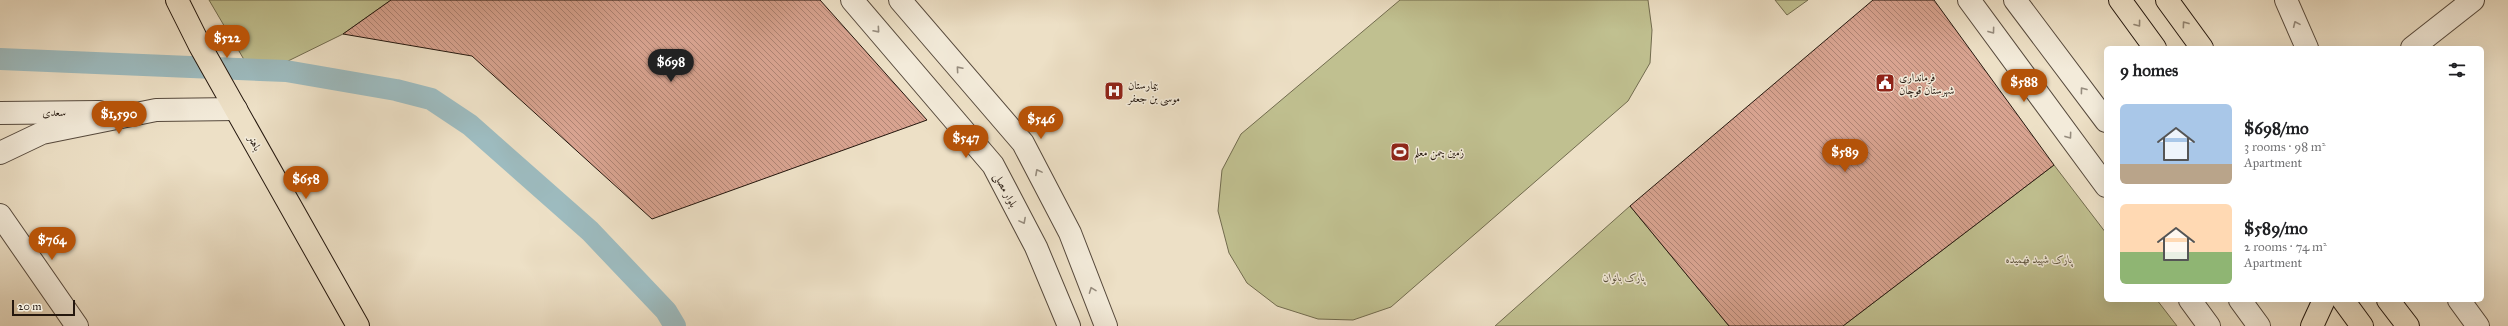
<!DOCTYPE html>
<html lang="en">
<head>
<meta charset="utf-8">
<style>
	:root { --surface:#fff; --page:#f2f2f2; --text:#202124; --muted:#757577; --accent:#b45309 }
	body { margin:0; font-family:"IM FELL Great Primer",Amiri,serif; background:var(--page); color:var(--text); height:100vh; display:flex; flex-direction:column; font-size:15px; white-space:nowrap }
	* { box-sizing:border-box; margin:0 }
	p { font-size:13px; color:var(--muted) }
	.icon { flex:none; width:22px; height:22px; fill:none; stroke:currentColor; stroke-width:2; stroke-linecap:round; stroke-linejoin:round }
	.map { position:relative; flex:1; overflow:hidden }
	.side { position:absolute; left:2104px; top:46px; width:380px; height:256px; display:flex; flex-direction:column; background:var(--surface); border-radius:6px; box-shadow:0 4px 16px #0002 }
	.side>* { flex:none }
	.scale { position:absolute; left:12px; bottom:10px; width:63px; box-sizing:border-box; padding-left:4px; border:2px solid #24170e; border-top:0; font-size:11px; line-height:14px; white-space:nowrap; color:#24170e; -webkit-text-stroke:3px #f3ebda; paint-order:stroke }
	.price { position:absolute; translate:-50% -34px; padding:0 9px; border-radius:14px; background:var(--accent); color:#fff; font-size:13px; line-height:26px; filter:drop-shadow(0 1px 2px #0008) }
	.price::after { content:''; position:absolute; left:50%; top:24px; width:12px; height:9px; margin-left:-6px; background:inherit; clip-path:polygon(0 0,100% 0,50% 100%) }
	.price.active { background:#222; color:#fff }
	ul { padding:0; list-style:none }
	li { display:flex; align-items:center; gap:12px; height:100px; padding:0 16px }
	li span { display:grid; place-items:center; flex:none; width:112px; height:80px; border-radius:6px; color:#555 }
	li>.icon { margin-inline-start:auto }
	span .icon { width:48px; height:48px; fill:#fffc; stroke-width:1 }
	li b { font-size:17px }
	h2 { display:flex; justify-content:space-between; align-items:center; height:48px; padding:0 16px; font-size:17px }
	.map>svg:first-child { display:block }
</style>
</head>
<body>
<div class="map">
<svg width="2508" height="326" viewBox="0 0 2508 326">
	<defs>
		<pattern id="building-back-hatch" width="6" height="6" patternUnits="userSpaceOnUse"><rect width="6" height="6" fill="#d8a390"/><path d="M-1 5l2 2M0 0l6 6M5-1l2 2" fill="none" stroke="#af8474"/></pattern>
	</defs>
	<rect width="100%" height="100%" fill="#ede0c6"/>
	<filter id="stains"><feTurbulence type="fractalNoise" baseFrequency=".005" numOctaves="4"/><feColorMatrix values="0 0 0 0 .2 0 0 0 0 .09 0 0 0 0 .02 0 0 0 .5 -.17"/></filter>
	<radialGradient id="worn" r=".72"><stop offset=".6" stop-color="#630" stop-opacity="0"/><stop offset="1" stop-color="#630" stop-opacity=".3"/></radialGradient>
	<g fill="#c0c090" stroke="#726c4f">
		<path d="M 209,0 L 391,0 L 343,34 L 286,62 L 246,63 Z"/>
		<path d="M 1400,0 L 1648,0 L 1652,30 L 1650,63 L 1628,101 L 1391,307 L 1353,320 L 1318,319 L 1277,306 L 1247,283 L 1229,253 L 1218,211 L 1222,170 L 1241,134 Z"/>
		<path d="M 1775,0 L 1808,0 L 1787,15 Z"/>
		<path d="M 2054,165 L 2106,233 L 2106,300 L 2157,300 L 2177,326 L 1843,326 Z"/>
		<path d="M 1630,206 L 1729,326 L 1495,326 Z"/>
	</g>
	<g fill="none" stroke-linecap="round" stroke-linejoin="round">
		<path stroke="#9dbbbf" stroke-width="22" d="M 0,59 L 286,71 L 396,90 L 431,99 L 470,125 L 590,231 L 666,311 L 675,326"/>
	</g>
	<g fill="url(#building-back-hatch)" stroke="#24170e">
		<path d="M 391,0 L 820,0 L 927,120 L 652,219 L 472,56 L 343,34 Z"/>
		<path d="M 1873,0 L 1934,0 L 2054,165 L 1843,326 L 1729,326 L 1630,206 Z"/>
	</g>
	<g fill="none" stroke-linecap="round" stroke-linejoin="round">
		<defs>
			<g id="minor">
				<path d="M 852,0 L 993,165 L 1036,247 L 1069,326"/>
				<path d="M 900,0 L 1023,143 L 1070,233 L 1106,326"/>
				<path d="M 1969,0 L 2106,186"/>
				<path d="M 2015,0 L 2106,121"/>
				<path d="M 2286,0 L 2307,48"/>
				<path d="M 2412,48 L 2473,0"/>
				<path d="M 0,113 L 99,112"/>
				<path d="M 0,153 L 42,133 L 156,110 L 236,109"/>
				<path d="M 0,215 L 77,326"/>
				<path d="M 2190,300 L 2209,326"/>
				<path d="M 2240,300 L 2259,326"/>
				<path d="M 2459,300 L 2478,326"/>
			</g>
			<path id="major" d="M 177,0 L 199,44 L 358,326"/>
			<g id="highway">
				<path d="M 2120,0 L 2155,48"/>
				<path d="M 2167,0 L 2202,48"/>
				<path d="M 2343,300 L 2362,326"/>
				<path d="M 2388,300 L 2408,326"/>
				<path d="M 2312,326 L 2324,300"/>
			</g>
		</defs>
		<use href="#minor" stroke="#56493c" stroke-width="24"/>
		<use href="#major" stroke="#24170e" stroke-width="24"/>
		<use href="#highway" stroke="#24170e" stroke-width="24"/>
		<use href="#minor" stroke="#f3ebda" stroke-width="22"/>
		<use href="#major" stroke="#ede0c6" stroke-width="22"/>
		<use href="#highway" stroke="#ede0c6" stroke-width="22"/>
	</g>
	<defs><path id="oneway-chevron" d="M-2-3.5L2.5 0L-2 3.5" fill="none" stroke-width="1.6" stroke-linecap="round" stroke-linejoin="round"/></defs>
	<g stroke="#938673">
		<use href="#oneway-chevron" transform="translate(2138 24) rotate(53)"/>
		<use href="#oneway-chevron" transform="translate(2185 24) rotate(-126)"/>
	</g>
	<g stroke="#968c7e">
		<use href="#oneway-chevron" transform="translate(2296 24) rotate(-114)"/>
		<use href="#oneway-chevron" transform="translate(877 30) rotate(49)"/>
		<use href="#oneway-chevron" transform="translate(1992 31) rotate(54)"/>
		<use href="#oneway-chevron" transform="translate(959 69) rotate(-131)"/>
		<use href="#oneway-chevron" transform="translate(2083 90) rotate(-127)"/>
		<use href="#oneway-chevron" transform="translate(2069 136) rotate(54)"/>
		<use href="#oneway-chevron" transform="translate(1038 172) rotate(-118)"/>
		<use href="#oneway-chevron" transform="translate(1023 221) rotate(62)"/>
		<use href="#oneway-chevron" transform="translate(1092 290) rotate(-111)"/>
	</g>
	<defs>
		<symbol id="civic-square" viewBox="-11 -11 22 22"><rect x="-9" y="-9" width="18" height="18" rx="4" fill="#8f2418" stroke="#f3ebda"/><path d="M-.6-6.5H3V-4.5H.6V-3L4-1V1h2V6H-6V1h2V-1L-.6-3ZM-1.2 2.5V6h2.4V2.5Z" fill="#fff"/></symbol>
		<symbol id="hospital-square" viewBox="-11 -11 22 22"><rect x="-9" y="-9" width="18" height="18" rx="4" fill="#8f2418" stroke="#f3ebda"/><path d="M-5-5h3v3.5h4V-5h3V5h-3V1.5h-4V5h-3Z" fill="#fff"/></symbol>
		<symbol id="stadium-square" viewBox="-11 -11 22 22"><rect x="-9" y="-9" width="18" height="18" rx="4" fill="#8f2418" stroke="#f3ebda"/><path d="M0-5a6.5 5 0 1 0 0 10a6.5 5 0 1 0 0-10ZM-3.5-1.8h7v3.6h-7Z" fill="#fff"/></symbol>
	</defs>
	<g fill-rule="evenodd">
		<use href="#civic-square" x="1874" y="72" width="22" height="22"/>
		<use href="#hospital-square" x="1103" y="80" width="22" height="22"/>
		<use href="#stadium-square" x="1389" y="141" width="22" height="22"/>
	</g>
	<g text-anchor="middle" stroke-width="3" stroke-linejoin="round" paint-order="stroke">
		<g font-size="11" fill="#24170e" stroke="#f3ebda" text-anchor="start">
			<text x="1899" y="81">فرمانداری<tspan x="1899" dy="13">شهرستان قوچان</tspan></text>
			<text x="1128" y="89">بیمارستان<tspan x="1128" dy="13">موسی بن جعفر</tspan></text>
			<text x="1414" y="156">زمین چمن معلم</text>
		</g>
		<g font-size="11" fill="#24170e" stroke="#f3ebda">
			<text transform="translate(54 112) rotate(-1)" y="4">سعدی</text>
			<text transform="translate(255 143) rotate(61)" y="4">باهنر</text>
			<text transform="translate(1006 190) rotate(62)" y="4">بلوار مصلی</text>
		</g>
		<g font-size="11" font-style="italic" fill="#5b523c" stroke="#f3ebda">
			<text x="2039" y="263">پارک شهید فهمیده</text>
			<text x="1624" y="281">پارک بانوان</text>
		</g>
	</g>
	<rect width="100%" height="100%" filter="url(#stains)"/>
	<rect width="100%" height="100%" fill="url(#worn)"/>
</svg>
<div class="scale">20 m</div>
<b class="price" style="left:227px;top:59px">$522</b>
<b class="price active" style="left:671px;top:83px">$698</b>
<b class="price" style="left:2024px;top:103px">$588</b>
<b class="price" style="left:119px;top:135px">$1,590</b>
<b class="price" style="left:1041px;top:140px">$546</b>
<b class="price" style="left:966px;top:159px">$547</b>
<b class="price" style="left:1845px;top:173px">$589</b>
<b class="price" style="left:306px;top:200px">$658</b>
<b class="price" style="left:52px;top:261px">$764</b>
<section class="side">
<h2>9 homes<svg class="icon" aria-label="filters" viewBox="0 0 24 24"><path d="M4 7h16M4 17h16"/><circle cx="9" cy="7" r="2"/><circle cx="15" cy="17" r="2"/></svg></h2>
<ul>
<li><span style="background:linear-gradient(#a9c7e8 75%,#b9a48a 0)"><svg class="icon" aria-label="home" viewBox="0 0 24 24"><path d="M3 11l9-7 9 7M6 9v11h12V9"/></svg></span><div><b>$698/mo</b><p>3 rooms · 98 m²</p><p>Apartment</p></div></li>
<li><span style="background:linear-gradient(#ffd9b3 60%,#8fb573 0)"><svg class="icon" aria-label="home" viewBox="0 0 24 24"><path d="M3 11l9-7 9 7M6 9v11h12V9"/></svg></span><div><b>$589/mo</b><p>2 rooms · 74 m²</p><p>Apartment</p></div></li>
</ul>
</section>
</div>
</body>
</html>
